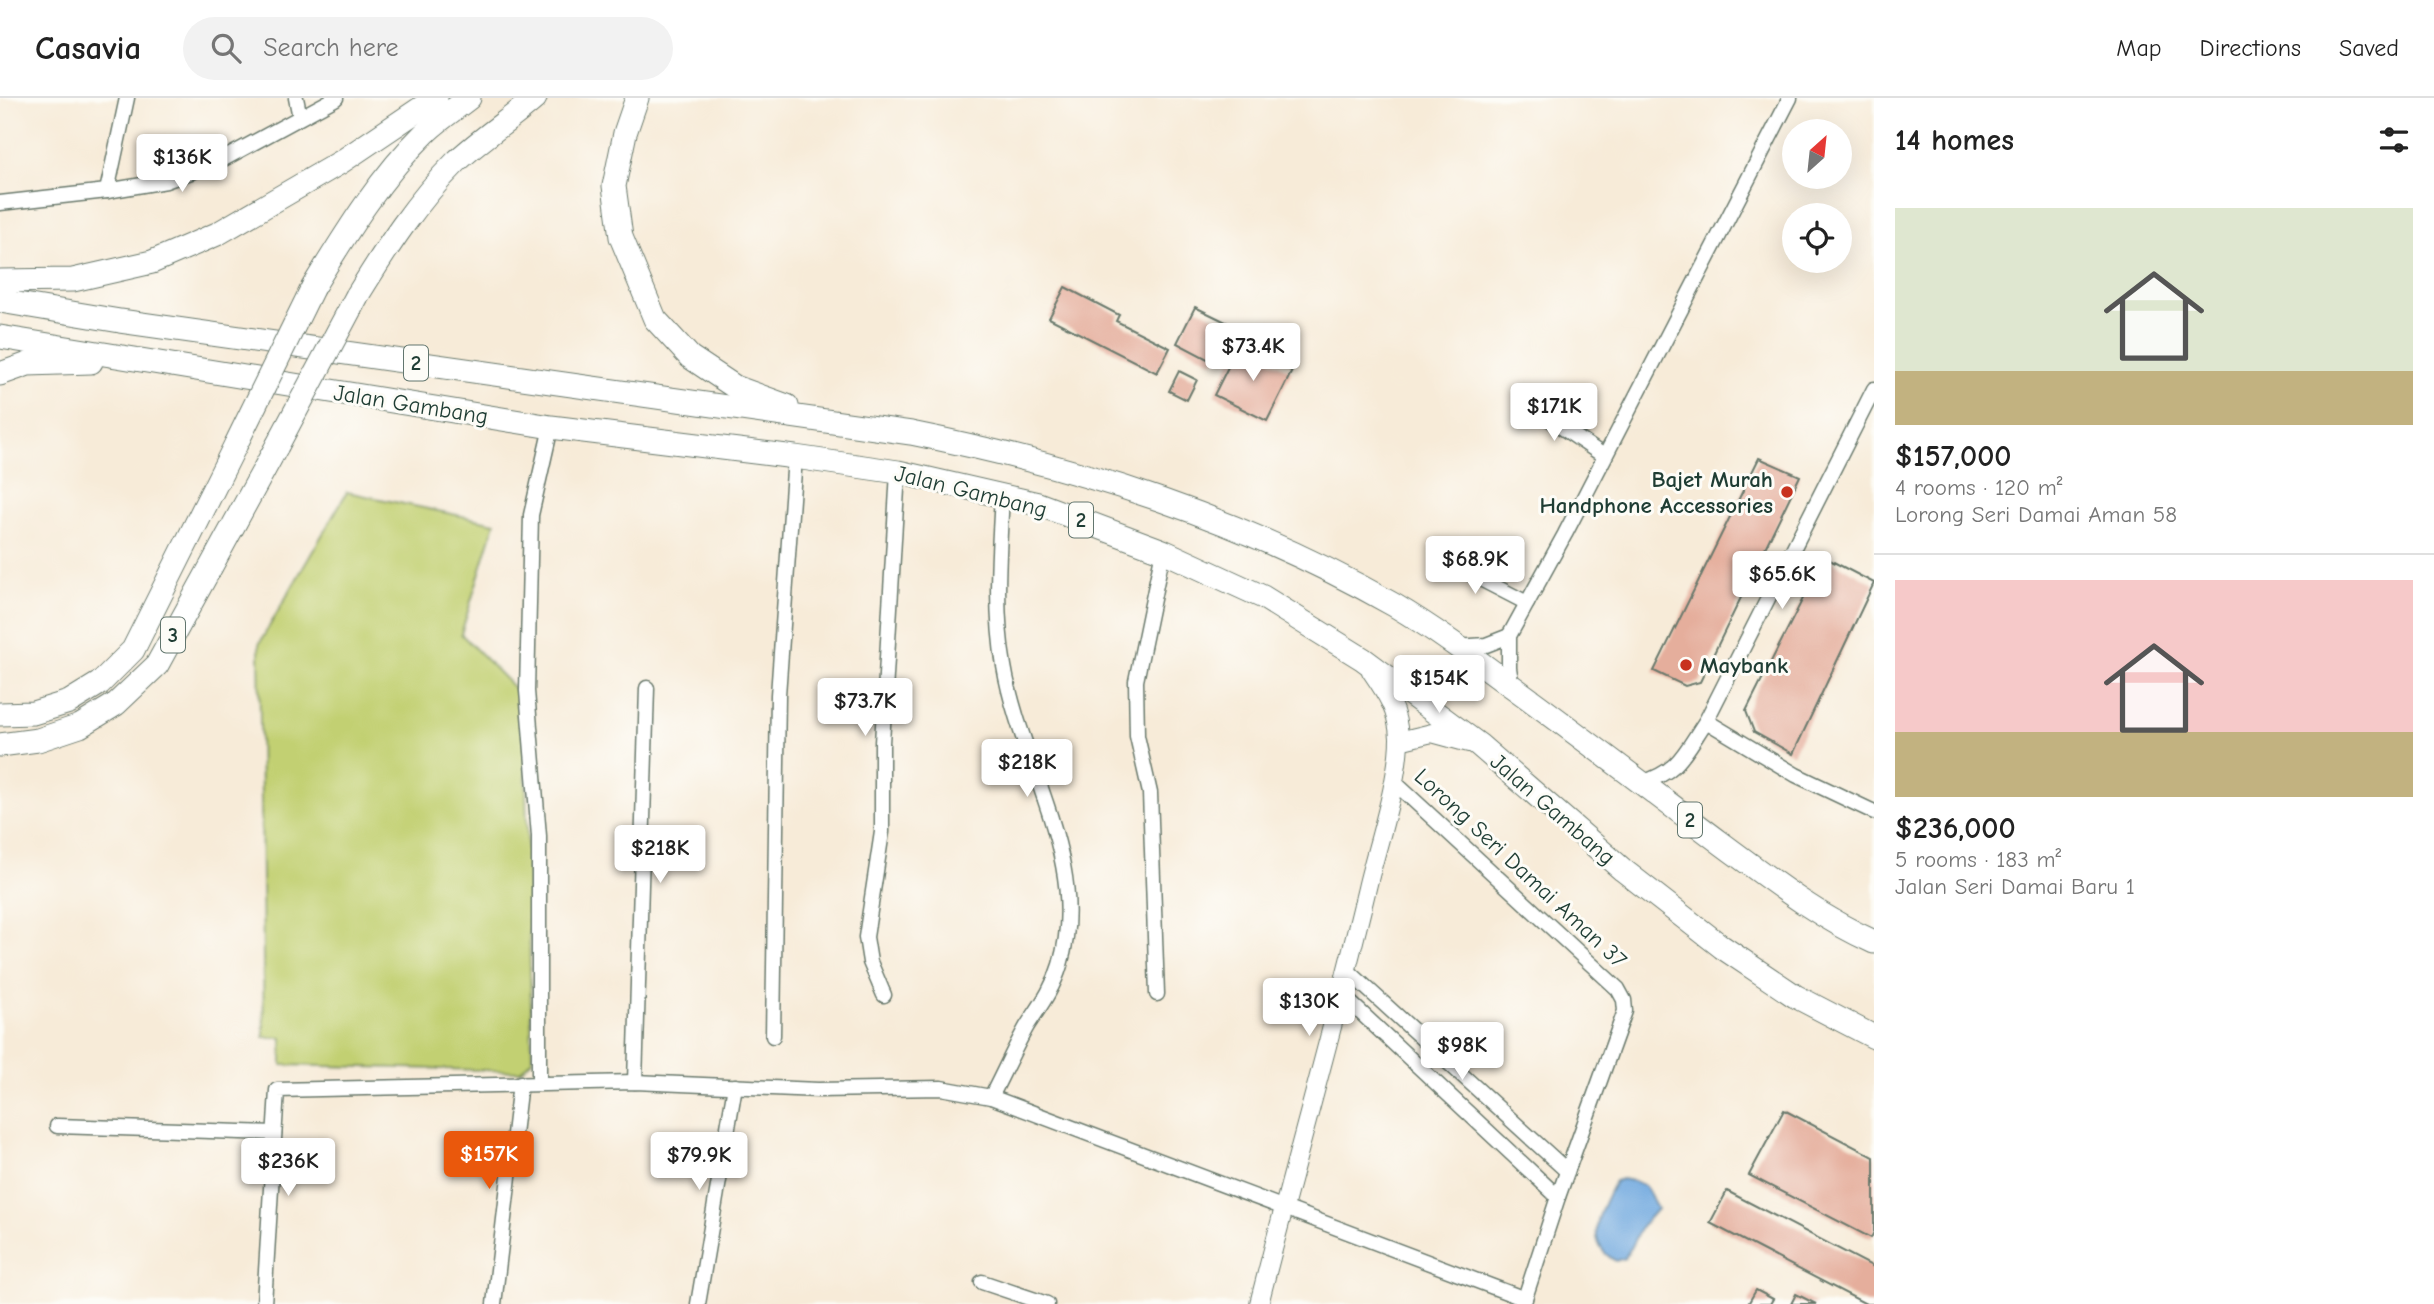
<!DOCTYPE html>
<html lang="en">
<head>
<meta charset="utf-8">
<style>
	:root { --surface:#fff; --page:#f2f2f2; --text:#222; --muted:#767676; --line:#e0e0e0; --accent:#ea580c }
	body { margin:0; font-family:"Comic Neue",sans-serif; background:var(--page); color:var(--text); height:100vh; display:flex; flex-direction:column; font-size:26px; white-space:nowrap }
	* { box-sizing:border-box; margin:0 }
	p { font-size:23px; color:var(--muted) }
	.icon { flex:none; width:38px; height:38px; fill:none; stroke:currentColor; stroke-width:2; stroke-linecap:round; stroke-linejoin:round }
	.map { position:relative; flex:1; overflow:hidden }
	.details { display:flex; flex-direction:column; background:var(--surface); width:560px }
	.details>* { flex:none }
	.needle { width:46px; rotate:27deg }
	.fabs { position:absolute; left:1782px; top:21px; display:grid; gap:14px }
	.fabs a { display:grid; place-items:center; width:70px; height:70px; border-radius:50%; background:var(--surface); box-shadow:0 7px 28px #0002; font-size:35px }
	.price { position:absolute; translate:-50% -60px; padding:0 16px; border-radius:7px; background:#fff; color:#222; font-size:23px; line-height:46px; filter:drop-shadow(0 2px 4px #0008) }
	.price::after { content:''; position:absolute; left:50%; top:42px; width:21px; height:16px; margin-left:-10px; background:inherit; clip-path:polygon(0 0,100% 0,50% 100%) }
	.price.selected { background:var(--accent); color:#fff }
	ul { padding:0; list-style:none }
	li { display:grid; align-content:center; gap:14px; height:371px; padding:0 21px }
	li+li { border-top:2px solid var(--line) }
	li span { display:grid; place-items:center; height:217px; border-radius:0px; color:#555 }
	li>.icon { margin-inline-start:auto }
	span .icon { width:126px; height:126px; fill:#fffc; stroke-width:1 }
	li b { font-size:30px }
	h2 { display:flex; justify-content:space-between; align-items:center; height:84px; padding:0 21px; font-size:30px }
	header { display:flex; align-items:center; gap:42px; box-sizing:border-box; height:98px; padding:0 35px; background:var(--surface); border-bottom:2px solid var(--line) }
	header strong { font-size:33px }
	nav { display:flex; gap:38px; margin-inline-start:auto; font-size:24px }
	.search { width:490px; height:63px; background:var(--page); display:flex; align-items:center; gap:18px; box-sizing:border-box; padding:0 24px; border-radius:38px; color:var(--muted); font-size:26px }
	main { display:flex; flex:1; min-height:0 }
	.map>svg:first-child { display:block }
</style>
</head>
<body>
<header>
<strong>Casavia</strong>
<div class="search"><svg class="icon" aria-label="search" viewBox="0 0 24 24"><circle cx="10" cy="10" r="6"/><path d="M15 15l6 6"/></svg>Search here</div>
<nav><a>Map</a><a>Directions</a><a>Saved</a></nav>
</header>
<main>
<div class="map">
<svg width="1874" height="1206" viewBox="0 0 1874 1206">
	<rect width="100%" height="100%" fill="#fdfcf7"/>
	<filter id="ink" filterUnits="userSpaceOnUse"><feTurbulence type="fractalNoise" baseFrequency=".0143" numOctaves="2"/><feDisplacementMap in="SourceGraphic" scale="14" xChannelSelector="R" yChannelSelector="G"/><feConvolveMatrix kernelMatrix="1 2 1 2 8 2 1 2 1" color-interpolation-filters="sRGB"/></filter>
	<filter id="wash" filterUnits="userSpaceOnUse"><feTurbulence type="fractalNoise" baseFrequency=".00686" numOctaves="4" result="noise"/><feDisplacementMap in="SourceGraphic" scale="28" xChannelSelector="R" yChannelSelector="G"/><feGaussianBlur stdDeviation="1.57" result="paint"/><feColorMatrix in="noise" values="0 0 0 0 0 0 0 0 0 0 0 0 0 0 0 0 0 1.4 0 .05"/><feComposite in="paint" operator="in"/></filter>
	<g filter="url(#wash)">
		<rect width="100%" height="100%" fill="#f7ebd8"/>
		<path fill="#c2d072" stroke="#708653" stroke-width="2" d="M 347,394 L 495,425 L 461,536 L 524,600 L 532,962 L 520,973 L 282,967 L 282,940 L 264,939 L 259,546 Z"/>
		<path fill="#6fa8df" stroke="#47728a" stroke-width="2" d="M 1622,1081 C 1647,1085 1647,1089 1657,1111 L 1641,1129 L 1625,1160 L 1616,1163 C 1580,1144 1603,1108 1615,1083 Z"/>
		<g id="blocks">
			<g fill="#e5ae9c">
				<path d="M 1065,189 L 1119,217 L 1116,223 L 1170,250 L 1157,275 L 1049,220 Z"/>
				<path d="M 1195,209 L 1232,227 L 1213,264 L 1177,245 Z"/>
				<path d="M 1239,247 L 1292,273 L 1267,323 L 1214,297 Z"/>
				<path d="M 1179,273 L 1197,282 L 1187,302 L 1169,293 Z"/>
				<path d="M 1759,360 L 1800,378 L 1700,584 L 1685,588 L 1654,573 Z"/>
				<path d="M 1824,459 L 1874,485 L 1793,656 L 1754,634 L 1746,613 Z"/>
				<path d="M 1784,1012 L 1874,1059 L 1874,1134 L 1871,1140 L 1749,1077 Z"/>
				<path d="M 1727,1093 L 1874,1169 L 1874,1206 L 1866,1206 L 1710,1125 Z"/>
				<path d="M 1756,1192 L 1773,1201 L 1770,1206 L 1748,1206 Z"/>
				<path d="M 1796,1196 L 1816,1206 L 1791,1206 Z"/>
			</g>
		</g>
	</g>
	<g filter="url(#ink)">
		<use href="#blocks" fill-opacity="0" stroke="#6b7a6d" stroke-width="2"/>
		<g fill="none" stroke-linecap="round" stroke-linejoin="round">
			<defs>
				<g id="minor">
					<path d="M 296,0 L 300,19"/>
					<path d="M 107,93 L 127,0"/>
					<path d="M 0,105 L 107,93 L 166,83 L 216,65 L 336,0"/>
					<path d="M 1523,303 L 1604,358"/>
					<path d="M 1440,460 L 1527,505"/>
					<path d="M 1457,549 L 1486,547 L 1509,538"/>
					<path d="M 1512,589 L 1509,570 L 1509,538 L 1565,436 L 1790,0"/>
					<path d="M 1706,623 L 1796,677 L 1874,714"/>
					<path d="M 1393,683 L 1618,891 L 1624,902 L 1625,913 L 1558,1099 L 1523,1206"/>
					<path d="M 1641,685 C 1679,674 1685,654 1706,623 L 1874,291"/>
					<path d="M 1347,872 L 1567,1073"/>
					<path d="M 1157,896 L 1150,695 L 1137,638 L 1136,583 L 1163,453"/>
					<path d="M 1341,896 L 1558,1099"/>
					<path d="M 884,897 L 870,864 L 866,839 L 882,734 L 882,645 L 898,374"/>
					<path d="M 773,938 L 778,597 L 795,359"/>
					<path d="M 635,984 L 647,590"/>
					<path d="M 539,985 L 539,738 L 527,593 L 531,417 L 551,329"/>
					<path d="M 991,999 C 1003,976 1014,951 1027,928 C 1040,908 1053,891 1060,867 C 1091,766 1020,665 1004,568 C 994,511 999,455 1002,398"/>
					<path d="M 57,1028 L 274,1035"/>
					<path d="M 982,1184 L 1047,1206"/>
					<path d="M 264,1206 L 277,992 L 635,984 L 818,992 L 941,990 L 991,999 L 1525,1201"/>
					<path d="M 494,1206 L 520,985"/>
					<path d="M 698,1206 L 735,988"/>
				</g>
				<g id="tertiary">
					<path d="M 1399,643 L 1432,635 L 1469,645"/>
					<path d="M 1259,1206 C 1294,1067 1334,929 1367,790 C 1377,747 1399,683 1399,640 C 1398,612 1386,595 1371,573"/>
				</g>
				<g id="trunk">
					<path d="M 637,0 L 625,35 L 614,88 L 621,139 L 655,221 L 690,259 L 735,289 L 787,308"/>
					<path d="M 0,183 L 73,182 L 152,164 L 217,136 L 341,64 L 436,0"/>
					<path d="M 313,189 C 346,135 380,79 427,33 C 440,21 455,11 469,0"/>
					<path d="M 357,198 C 386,151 416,104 456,64 C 480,41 510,22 535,0"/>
					<path d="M 0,203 L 120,223 L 911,335 C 1081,369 1243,421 1394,507 C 1435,531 1475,561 1513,589 C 1583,640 1652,693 1721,745 C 1771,782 1818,819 1874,844"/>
					<path d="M 0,239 L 551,329 L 795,359 L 898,374 L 1038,406 L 1163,453 L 1263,499 L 1363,561 L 1479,647 L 1623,772 L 1722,849 L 1795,898 L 1874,939"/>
					<path d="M 0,276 L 28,266 L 91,264"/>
					<path d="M 0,616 L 33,615 L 69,604 L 100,585 L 133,552 L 236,346"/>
					<path d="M 0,647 L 38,642 L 80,628 L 116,606 L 157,567 L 277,348"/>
				</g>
			</defs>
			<use href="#minor" stroke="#6b7a6d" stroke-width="17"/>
			<use href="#tertiary" stroke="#6b7a6d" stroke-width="20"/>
			<use href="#trunk" stroke="#6b7a6d" stroke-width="25"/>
			<use href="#minor" stroke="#fff" stroke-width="14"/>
			<use href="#tertiary" stroke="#fff" stroke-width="18"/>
			<use href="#trunk" stroke="#fff" stroke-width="23"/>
			<defs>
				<g id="trunk-bridge">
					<path d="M 236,346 L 313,189"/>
					<path d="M 277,348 L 357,198"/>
				</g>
			</defs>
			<use href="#trunk-bridge" stroke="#6b7a6d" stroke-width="25" stroke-linecap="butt"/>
			<use href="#trunk-bridge" stroke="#fff" stroke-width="23"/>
		</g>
	</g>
	<g fill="#c8321e" stroke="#fdfcf7" stroke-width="2.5">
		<circle cx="1787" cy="394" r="7"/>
		<circle cx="1686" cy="567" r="7"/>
	</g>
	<g text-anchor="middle" stroke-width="6" stroke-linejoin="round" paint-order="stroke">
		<g fill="#fdfcf7" stroke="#62766e" stroke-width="2">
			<rect x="404" y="247.5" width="24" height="35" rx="5"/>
			<rect x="1069" y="404.5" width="24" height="35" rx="5"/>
			<rect x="161" y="519.5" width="24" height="35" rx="5"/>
			<rect x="1678" y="704.5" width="24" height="35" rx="5"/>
		</g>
		<g font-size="21" font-weight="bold" fill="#1f3d34">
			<text x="416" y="272">2</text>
			<text x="1081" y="429">2</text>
			<text x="173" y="544">3</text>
			<text x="1690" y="729">2</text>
		</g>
		<g font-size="23" fill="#1f3d34" stroke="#fdfcf7">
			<text transform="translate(411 306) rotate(9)" y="8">Jalan Gambang</text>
			<text transform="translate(971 393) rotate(14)" y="8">Jalan Gambang</text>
			<text transform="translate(1553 711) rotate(41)" y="8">Jalan Gambang</text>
			<text transform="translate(1521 770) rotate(43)" y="8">Lorong Seri Damai Aman 37</text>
		</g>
		<g font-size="23" font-weight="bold" fill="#1f3d34" stroke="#fdfcf7" text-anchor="end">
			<text x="1773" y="389">Bajet Murah<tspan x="1773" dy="26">Handphone Accessories</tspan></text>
			<text x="1700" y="575" text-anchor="start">Maybank</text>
		</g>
	</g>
</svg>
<div class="fabs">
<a><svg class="needle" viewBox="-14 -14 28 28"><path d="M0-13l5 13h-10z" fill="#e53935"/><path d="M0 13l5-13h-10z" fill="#767676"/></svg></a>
<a><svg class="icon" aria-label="locate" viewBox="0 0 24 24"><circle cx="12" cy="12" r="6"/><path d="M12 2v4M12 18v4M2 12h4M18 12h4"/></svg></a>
</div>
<b class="price" style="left:182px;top:96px">$136K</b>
<b class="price" style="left:1253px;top:285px">$73.4K</b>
<b class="price" style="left:1554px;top:345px">$171K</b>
<b class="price" style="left:1475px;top:498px">$68.9K</b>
<b class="price" style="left:1782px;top:513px">$65.6K</b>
<b class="price" style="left:1439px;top:617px">$154K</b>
<b class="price" style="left:865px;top:640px">$73.7K</b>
<b class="price" style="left:1027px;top:701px">$218K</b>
<b class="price" style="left:660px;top:787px">$218K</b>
<b class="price" style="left:1309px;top:940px">$130K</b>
<b class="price" style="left:1462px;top:984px">$98K</b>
<b class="price selected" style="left:489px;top:1093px">$157K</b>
<b class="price" style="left:699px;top:1094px">$79.9K</b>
<b class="price" style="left:288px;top:1100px">$236K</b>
</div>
<section class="details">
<h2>14 homes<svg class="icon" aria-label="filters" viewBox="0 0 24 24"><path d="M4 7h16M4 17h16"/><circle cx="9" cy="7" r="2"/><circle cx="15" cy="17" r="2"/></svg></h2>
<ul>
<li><span style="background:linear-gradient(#dfe7d0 75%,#c2b280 0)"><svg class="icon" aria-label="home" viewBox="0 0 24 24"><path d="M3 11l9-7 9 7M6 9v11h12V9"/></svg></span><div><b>$157,000</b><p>4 rooms · 120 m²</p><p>Lorong Seri Damai Aman 58</p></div></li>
<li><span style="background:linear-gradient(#f6c9c9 70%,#c2b280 0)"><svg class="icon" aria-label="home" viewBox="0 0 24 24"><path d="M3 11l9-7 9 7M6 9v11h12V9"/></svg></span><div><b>$236,000</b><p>5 rooms · 183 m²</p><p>Jalan Seri Damai Baru 1</p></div></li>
</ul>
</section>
</main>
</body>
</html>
